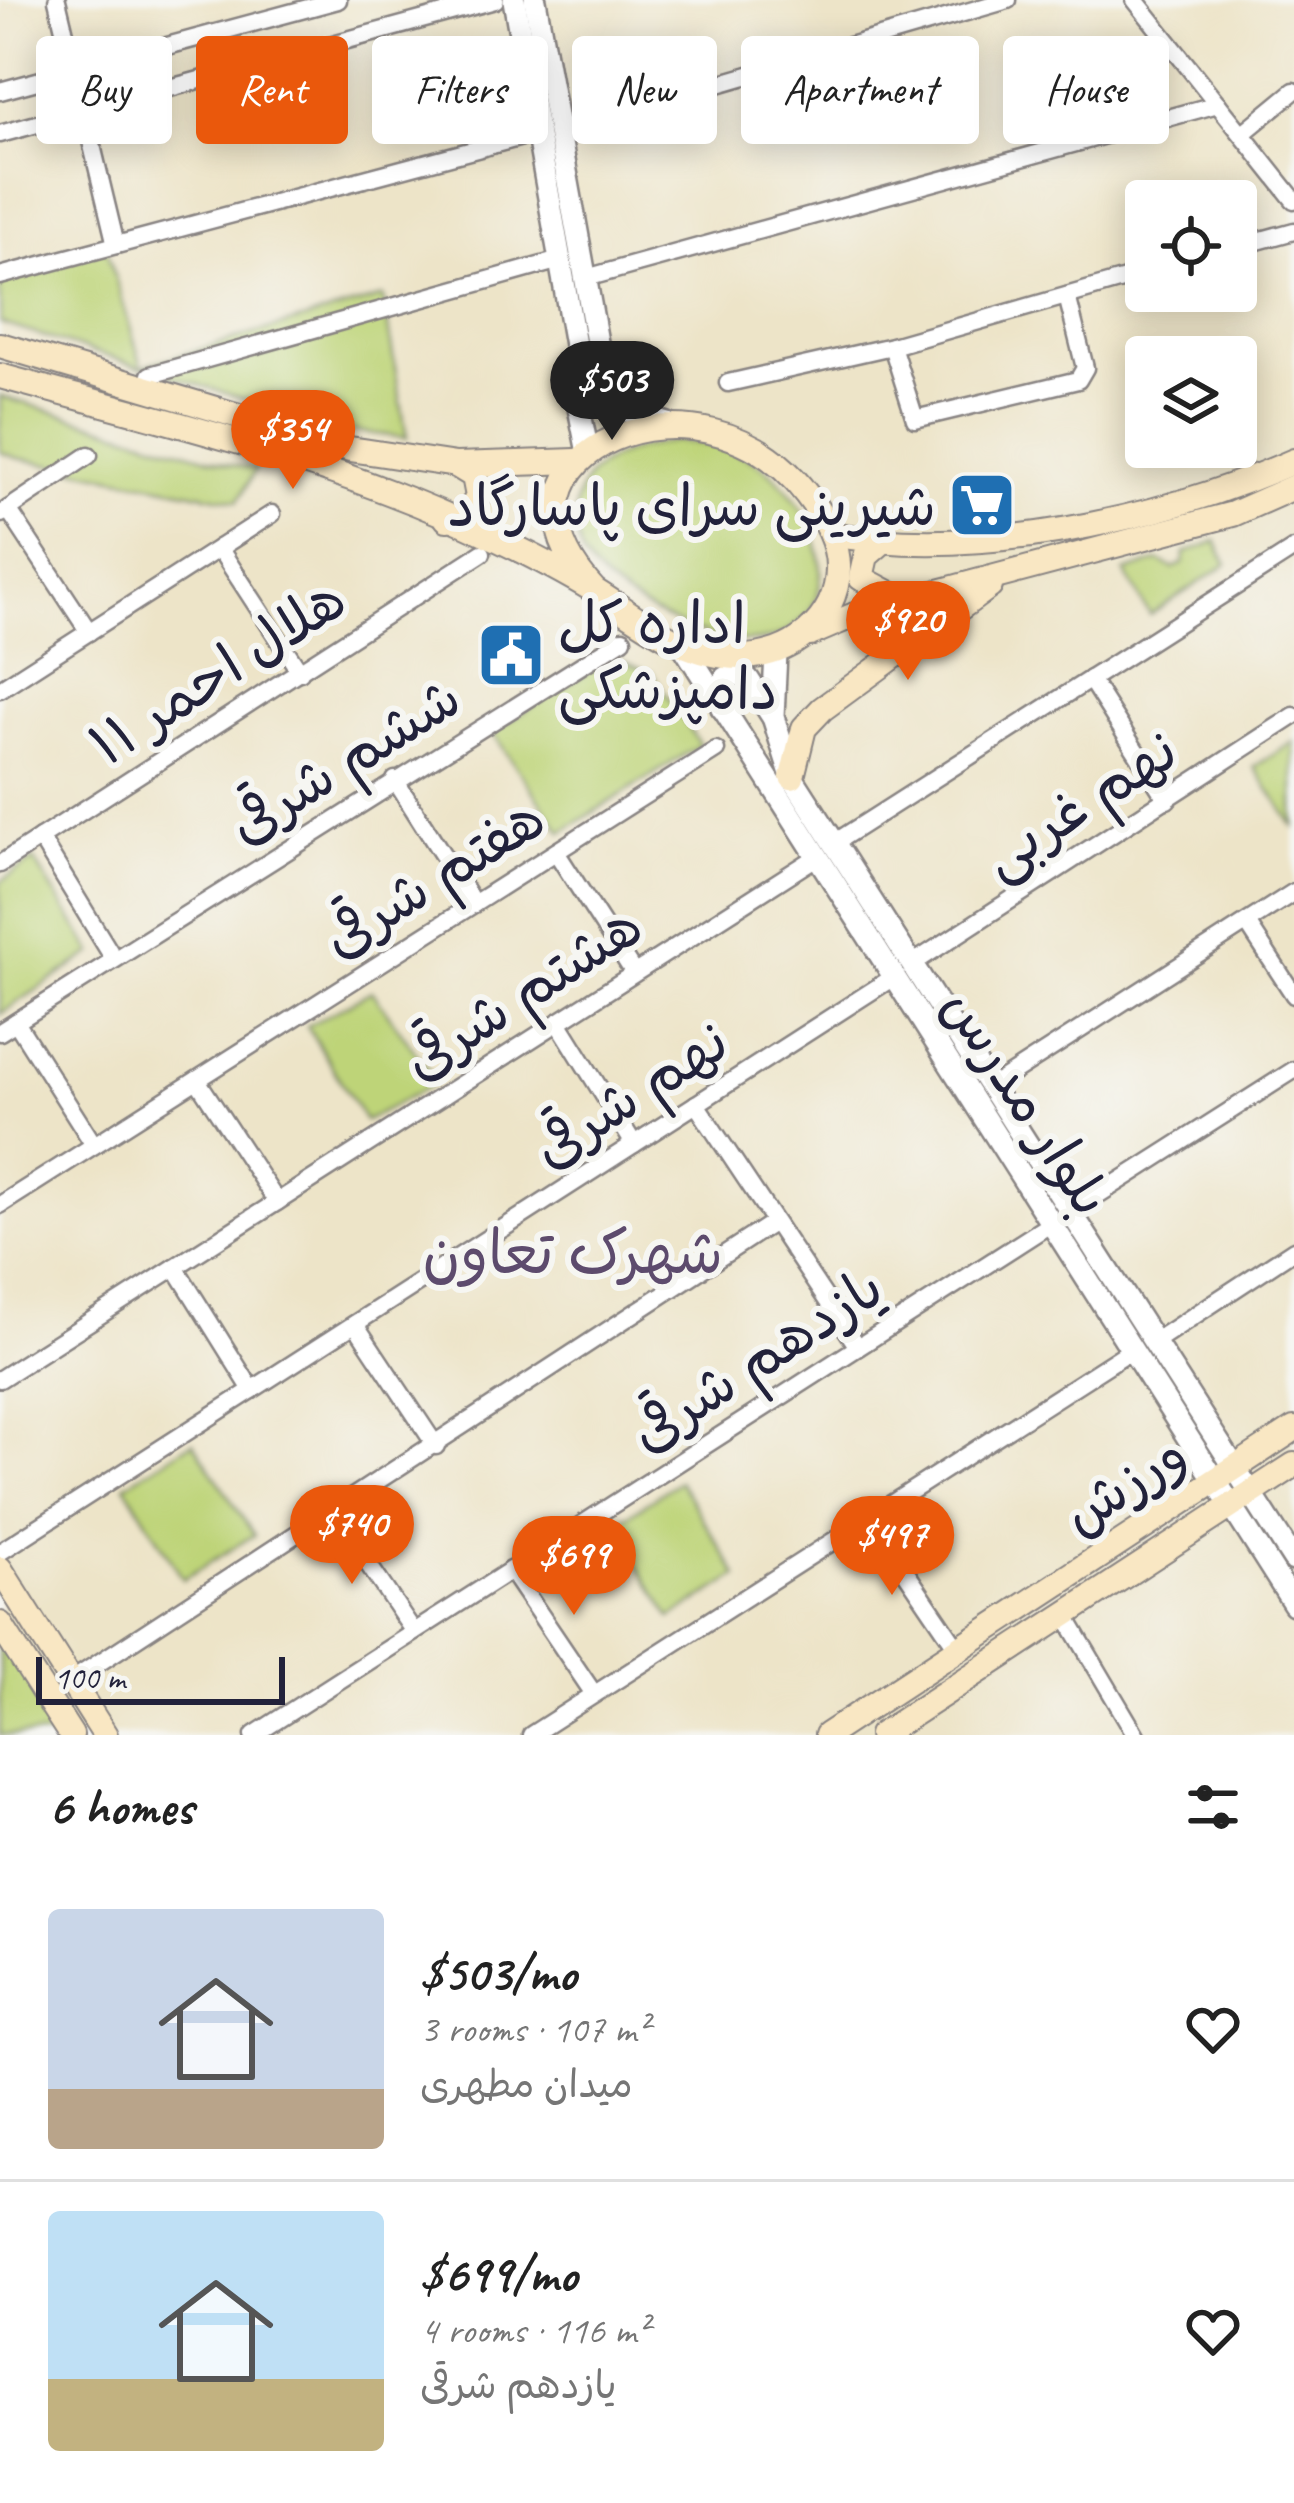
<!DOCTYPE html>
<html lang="en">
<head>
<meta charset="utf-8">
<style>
	:root { --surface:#fff; --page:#f2f2f2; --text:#222; --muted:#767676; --line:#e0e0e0; --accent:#ea580c }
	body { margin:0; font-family:Caveat,"Playpen Sans Arabic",sans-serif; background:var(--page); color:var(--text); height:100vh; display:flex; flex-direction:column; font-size:45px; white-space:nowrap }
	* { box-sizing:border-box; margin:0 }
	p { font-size:39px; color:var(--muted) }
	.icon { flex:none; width:66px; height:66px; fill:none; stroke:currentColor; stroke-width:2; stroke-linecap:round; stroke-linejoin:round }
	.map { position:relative; height:1735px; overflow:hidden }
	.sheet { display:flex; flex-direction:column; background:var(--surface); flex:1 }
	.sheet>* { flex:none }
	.top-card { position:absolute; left:36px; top:36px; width:1224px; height:108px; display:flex; gap:24px }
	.tools { position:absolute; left:1125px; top:180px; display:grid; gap:24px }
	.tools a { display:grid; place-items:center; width:132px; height:132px; border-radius:12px; background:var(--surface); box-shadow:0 6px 30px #0003; font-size:60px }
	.scale { position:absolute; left:36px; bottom:30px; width:249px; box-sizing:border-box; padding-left:12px; border:6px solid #22223b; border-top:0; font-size:33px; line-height:42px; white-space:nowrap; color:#22223b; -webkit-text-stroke:9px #f6f6f2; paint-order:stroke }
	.price { position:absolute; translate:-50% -102px; padding:0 27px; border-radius:42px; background:var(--accent); color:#fff; font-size:39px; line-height:78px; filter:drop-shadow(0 3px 6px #0008) }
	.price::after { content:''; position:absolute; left:50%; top:72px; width:36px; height:27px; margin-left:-18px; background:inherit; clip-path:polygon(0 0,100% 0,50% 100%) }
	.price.selected { background:#222; color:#fff }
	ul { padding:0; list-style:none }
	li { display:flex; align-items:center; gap:36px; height:300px; padding:0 48px }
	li+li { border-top:3px solid var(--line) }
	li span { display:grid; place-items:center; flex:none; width:336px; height:240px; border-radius:12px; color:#555 }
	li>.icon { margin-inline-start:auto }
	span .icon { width:144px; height:144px; fill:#fffc; stroke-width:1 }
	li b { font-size:51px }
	h2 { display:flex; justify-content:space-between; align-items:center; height:144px; padding:0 48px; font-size:51px }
	.chip { padding:0 42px; border-radius:12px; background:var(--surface); box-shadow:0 6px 30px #0003; font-size:42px; line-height:108px }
	.chip.selected { background:var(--accent); color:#fff }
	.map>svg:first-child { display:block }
</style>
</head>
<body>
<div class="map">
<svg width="1294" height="1735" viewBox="0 0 1294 1735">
	<rect width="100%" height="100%" fill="#f6f6f2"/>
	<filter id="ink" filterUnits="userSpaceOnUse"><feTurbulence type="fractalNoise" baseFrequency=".00833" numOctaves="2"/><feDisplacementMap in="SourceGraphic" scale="24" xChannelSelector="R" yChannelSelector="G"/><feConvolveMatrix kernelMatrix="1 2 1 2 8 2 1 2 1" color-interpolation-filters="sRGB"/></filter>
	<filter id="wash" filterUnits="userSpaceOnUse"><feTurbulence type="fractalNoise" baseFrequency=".004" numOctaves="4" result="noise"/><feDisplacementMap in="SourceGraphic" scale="48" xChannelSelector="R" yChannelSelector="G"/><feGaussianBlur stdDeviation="2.7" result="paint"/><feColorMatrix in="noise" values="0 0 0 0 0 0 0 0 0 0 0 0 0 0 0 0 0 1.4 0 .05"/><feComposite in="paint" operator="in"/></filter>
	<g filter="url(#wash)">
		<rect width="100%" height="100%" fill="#ede4c8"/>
		<g fill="#bed478" stroke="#707b5a" stroke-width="3">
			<path d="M 104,241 L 142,366 L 383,297 L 407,438 L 344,430 L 0,323 L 0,272 Z"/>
			<path d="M 0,396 L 229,464 L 256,469 L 238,501 L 17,458 L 0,452 Z"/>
			<path d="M 675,441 C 704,443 729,446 754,461 C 816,497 860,610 769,639 C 721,654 610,600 584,558 C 579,550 577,533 576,523 C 570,463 629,448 675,441 Z"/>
			<path d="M 1216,541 L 1227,564 L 1150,615 L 1125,572 L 1158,561 L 1173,568 L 1183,564 L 1185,553 Z"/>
			<path d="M 613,656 L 652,673 L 700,745 L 562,832 L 492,732 Z"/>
			<path d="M 1294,742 L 1294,826 L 1254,767 Z"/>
			<path d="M 34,860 L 93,953 L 0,1014 L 0,882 Z"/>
			<path d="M 372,991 L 437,1082 L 365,1121 L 307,1026 Z"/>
			<path d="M 193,1442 L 254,1535 L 183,1579 L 125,1485 Z"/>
			<path d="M 679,1481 L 738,1576 L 671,1618 L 613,1525 Z"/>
			<path d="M 0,1629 L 61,1735 L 0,1735 Z"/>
		</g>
	</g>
	<g filter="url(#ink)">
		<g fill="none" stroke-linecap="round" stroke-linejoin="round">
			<defs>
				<g id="minor">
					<path d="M 57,0 L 116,245"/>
					<path d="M 1135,0 L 1294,200"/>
					<path d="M 0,91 L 338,0"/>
					<path d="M 559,130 L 1008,0"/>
					<path d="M 1243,133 L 1294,91"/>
					<path d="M 0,134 L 495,0"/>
					<path d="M 1236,247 L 1294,231"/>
					<path d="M 0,276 L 537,133"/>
					<path d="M 586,278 L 1218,104"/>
					<path d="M 892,346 L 915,419 L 1078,380 L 1085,368 L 1067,296"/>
					<path d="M 150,375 L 560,260"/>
					<path d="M 728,383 L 892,346 L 1146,273"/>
					<path d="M 8,509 L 89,632"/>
					<path d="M 1,514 L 89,455"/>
					<path d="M 219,548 L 300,672"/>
					<path d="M 1090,679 L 1167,800"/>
					<path d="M 0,689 L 272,514"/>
					<path d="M 395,780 L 474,904"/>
					<path d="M 40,838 L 114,959"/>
					<path d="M 834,843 L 1294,549"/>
					<path d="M 556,852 L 634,973"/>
					<path d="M 0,864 L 482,553"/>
					<path d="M 1247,923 L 1294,995"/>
					<path d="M 912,964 L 1294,716"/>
					<path d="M 16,1022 L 94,1145"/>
					<path d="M 558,1022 L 634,1144"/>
					<path d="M 0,1032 L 623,639"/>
					<path d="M 197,1080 L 277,1202"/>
					<path d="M 991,1087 L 1294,892"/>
					<path d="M 696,1104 L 858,1347"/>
					<path d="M 0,1205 L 716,750"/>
					<path d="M 1071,1212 L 1294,1070"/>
					<path d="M 175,1267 L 252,1390"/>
					<path d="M 355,1324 L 436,1446"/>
					<path d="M 1154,1342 L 1294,1250"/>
					<path d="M 0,1379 L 815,858"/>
					<path d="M 333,1512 L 414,1632"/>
					<path d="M 869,1518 L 958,1649"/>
					<path d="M 0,1552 L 892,978"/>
					<path d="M 510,1570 L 594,1694"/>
					<path d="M 1065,1615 L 1136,1735"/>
					<path d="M 71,1681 L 774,1222"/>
					<path d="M 254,1735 L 1050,1224"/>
					<path d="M 531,1735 L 1131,1350"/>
				</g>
				<g id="tertiary">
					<path d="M 514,0 L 581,379 L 579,408 L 588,453"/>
					<path d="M 535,0 L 603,375 L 627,411 L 668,424"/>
					<path d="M 684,647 L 1294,1604"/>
					<path d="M 776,653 L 773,717 L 792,777 L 1294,1560"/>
					<path d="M 722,708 L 725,678 L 735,673 L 748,679 L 772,716"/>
				</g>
				<g id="secondary">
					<path d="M 0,345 L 350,449 L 456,465 L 576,461"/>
					<path d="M 0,376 C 130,412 265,444 391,493 C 452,516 540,557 595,591 C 642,620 682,657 741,657 C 790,657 837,621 838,569 C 839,542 823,516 807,495 C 703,355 467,453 594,590"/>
					<path d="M 447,519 L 467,515 L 478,497 L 474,476 L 456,465"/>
					<path d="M 831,534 C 977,560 1160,520 1294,461"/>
					<path d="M 881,543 L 866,556 L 861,578 L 904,601"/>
					<path d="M 810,634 L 859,613 L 1233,514 L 1294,487"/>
					<path d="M 792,777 L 804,728 L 822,709 L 990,586"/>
					<path d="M 0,1569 L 105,1735"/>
					<path d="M 0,1624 L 71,1735"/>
					<path d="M 827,1735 L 1294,1429"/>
					<path d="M 881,1735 L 1294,1465"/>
				</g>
			</defs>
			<use href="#minor" stroke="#888382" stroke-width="21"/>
			<use href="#tertiary" stroke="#888382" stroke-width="26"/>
			<use href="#secondary" stroke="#888382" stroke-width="28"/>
			<use href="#minor" stroke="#fff" stroke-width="16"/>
			<use href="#tertiary" stroke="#fff" stroke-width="21"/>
			<use href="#secondary" stroke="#f9e7c3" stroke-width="24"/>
		</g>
	</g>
	<defs>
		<symbol id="supermarket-square" viewBox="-11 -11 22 22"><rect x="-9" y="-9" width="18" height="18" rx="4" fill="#1f6fb2" stroke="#f6f6f2"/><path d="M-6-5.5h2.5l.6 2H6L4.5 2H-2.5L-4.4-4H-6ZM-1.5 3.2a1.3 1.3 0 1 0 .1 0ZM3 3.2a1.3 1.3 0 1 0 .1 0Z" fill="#fff"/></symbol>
		<symbol id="civic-square" viewBox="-11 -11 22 22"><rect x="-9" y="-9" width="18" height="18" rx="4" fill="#1f6fb2" stroke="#f6f6f2"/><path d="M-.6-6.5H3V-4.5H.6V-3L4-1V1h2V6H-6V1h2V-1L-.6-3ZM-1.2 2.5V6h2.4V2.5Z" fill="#fff"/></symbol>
	</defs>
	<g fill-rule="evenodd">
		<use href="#supermarket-square" x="944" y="467" width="76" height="76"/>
		<use href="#civic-square" x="473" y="617" width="76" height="76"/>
	</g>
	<g text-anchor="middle" stroke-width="12" stroke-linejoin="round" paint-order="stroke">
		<g font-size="57" fill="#22223b" stroke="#f6f6f2" text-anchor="end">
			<text x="936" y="525">شیرینی سرای پاسارگاد</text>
			<text x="558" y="642" text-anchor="start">اداره کل<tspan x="558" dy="66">دامپزشکی</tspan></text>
		</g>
		<g font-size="57" fill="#22223b" stroke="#f6f6f2">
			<text transform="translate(217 671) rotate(-33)" y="20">هلال احمر ۱۱</text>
			<text transform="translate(344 760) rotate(-32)" y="20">ششم شرقی</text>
			<text transform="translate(1079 803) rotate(-33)" y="20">نهم غربی</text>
			<text transform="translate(433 877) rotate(-32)" y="20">هفتم شرقی</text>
			<text transform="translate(522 992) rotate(-33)" y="20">هشتم شرقی</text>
			<text transform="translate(630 1094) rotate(-33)" y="20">نهم شرقی</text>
			<text transform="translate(1028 1101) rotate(57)" y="20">بلوار مدرس</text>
			<text transform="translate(756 1359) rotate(-33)" y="20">یازدهم شرقی</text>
			<text transform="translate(1124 1483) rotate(-33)" y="20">ورزش</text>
		</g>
		<g font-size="60" fill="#5d4b6d" stroke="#f6f6f2">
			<text x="573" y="1273">شهرک تعاون</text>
		</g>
	</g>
</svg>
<div class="tools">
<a><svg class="icon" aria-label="locate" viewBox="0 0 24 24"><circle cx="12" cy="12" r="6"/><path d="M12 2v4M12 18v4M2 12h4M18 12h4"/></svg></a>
<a><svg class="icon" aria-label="layers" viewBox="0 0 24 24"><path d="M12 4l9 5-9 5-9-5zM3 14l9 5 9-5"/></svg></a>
</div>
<div class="scale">100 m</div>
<b class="price selected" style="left:612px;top:443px">$503</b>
<b class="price" style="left:293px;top:492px">$354</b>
<b class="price" style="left:908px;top:683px">$920</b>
<b class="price" style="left:352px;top:1587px">$740</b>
<b class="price" style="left:892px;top:1598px">$497</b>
<b class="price" style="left:574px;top:1618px">$699</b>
<div class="top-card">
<a class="chip">Buy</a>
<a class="chip selected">Rent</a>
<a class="chip">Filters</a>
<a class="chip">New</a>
<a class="chip">Apartment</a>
<a class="chip">House</a>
</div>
</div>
<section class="sheet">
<h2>6 homes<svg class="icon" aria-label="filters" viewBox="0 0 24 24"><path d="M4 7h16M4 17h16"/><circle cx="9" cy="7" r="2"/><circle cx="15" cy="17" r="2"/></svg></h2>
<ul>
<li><span style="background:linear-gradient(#c9d6e8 75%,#b9a48a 0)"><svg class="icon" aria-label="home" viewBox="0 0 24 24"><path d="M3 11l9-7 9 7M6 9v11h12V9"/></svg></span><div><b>$503/mo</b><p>3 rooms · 107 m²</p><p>میدان مطهری</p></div><svg class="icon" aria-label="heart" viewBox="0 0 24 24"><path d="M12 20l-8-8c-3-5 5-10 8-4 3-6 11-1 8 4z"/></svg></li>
<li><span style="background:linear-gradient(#bfe0f5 70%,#c2b280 0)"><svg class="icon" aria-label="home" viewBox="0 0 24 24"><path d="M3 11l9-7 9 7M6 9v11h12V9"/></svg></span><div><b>$699/mo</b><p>4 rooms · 116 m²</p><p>یازدهم شرقی</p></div><svg class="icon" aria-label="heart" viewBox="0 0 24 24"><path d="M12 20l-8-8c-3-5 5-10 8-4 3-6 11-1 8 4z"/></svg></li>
</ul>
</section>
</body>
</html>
